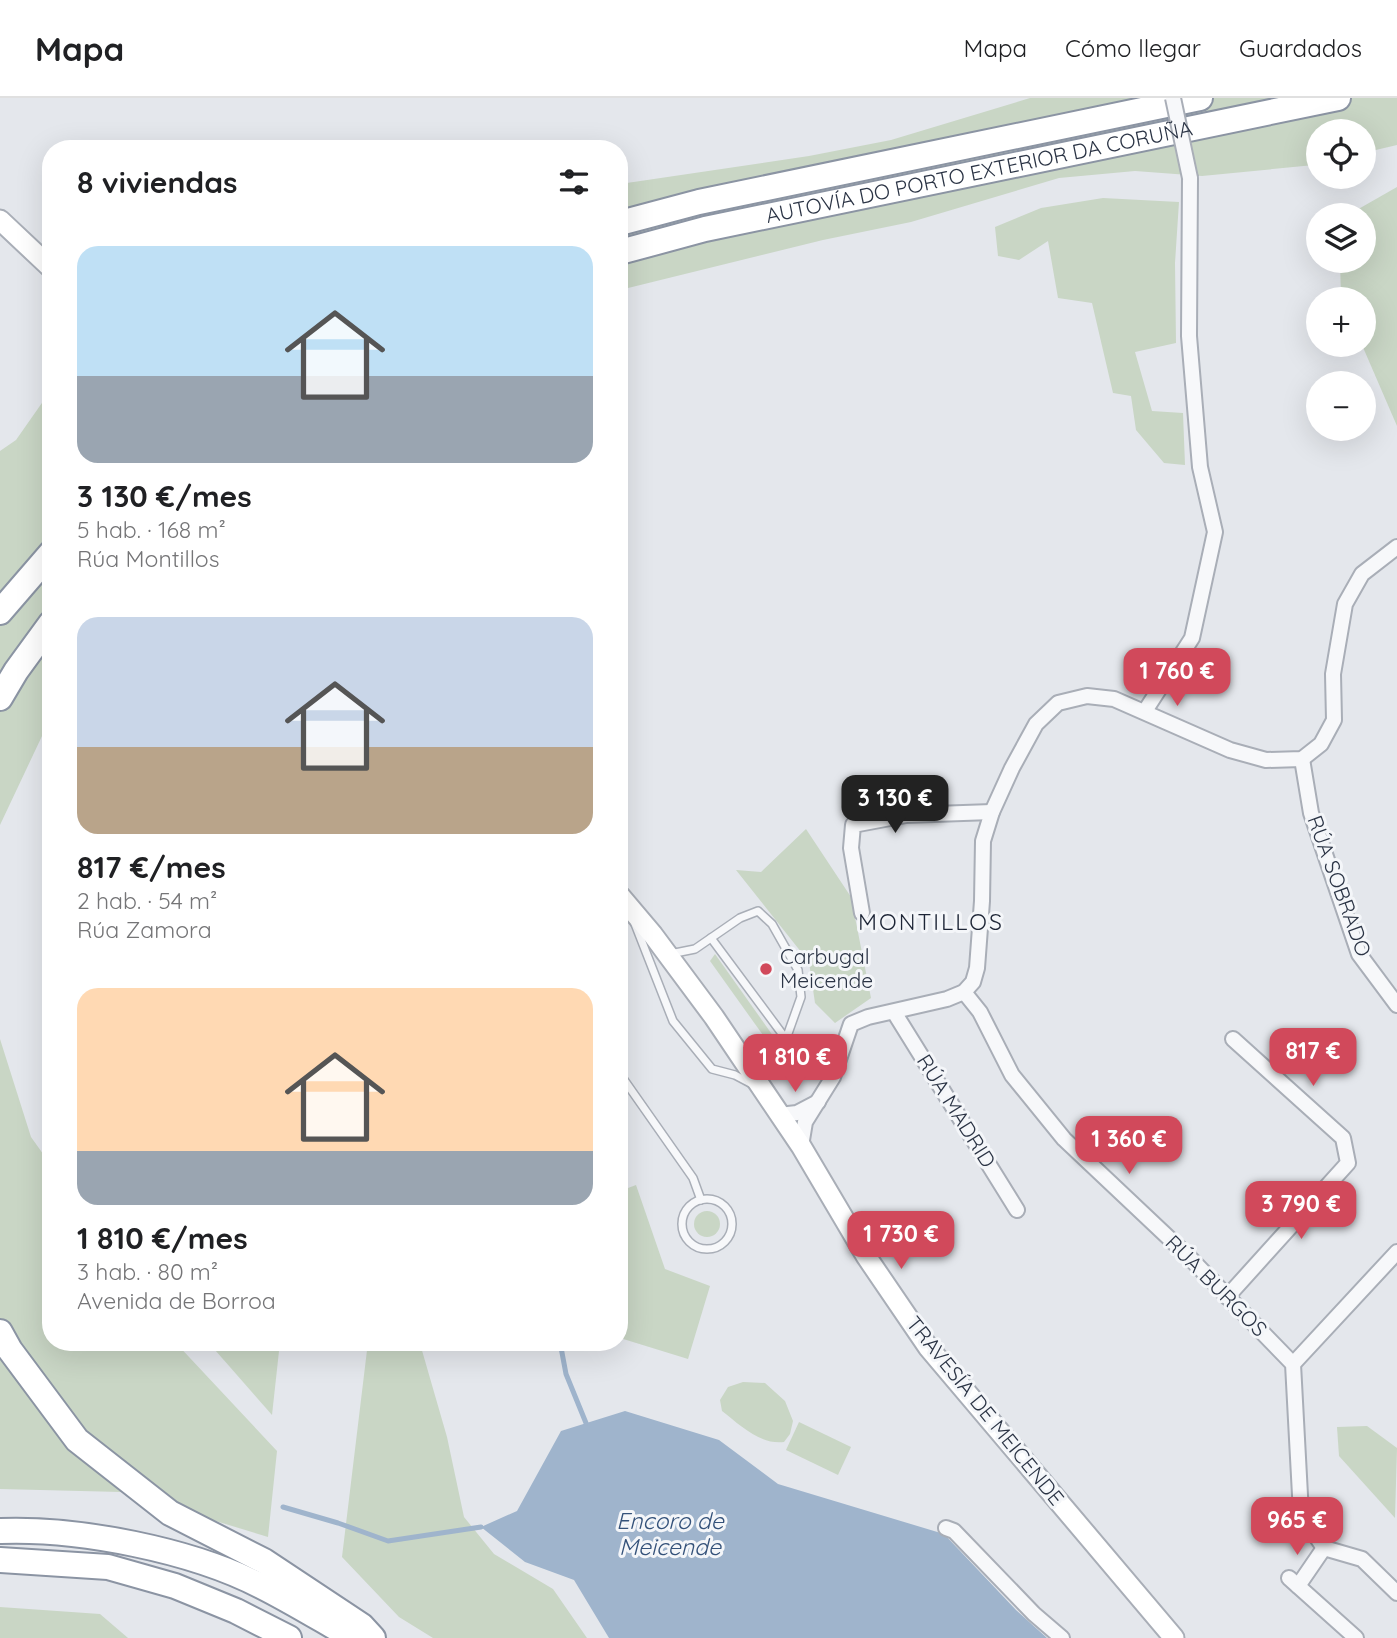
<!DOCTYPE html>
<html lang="es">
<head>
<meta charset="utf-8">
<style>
	:root { --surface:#fff; --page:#f2f2f2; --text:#202124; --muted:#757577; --line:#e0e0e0; --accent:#d1495b }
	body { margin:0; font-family:Quicksand,sans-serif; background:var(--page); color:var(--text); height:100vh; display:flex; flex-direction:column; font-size:26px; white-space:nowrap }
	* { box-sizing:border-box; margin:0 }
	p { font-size:23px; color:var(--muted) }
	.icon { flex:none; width:38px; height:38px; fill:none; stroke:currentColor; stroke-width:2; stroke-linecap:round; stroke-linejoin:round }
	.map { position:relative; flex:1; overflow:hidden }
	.sheet { position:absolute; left:42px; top:42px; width:586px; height:1211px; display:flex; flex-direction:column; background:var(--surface); border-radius:28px; box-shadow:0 7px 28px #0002 }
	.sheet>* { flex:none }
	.fabs { position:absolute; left:1306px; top:21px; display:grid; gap:14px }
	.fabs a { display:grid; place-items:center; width:70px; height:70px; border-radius:50%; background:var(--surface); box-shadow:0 7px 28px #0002; font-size:35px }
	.price { position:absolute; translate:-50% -60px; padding:0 16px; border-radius:14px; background:var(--accent); color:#fff; font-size:23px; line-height:46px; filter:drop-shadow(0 2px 4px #0008) }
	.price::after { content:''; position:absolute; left:50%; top:42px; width:21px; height:16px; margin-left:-10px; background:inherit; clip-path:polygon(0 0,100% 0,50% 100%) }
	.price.current { background:#222; color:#fff }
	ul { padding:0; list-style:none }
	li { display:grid; align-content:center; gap:14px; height:371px; padding:0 35px }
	li span { display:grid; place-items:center; height:217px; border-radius:21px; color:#555 }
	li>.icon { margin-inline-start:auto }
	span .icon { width:126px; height:126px; fill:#fffc; stroke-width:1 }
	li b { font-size:30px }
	h2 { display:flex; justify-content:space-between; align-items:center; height:84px; padding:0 35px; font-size:30px }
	header { display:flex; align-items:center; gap:42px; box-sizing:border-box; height:98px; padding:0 35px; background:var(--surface); border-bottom:2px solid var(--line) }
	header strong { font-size:33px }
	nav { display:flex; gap:38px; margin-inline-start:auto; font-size:24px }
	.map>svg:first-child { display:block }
</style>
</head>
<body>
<header>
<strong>Mapa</strong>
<nav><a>Mapa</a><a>Cómo llegar</a><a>Guardados</a></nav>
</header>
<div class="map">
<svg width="1397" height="1540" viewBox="0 0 1397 1540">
	<rect width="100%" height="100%" fill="#e4e7ec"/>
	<g fill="#c9d6c5">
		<path d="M 1030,0 L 1397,0 L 1397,47 L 1363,55 L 1363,33 L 1318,33 L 1318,66 L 1314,67 L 1202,78 L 1135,73 L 1059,80 L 911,124 L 823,142 L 620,192 L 620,86 L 809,58 L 891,42 Z"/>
		<path d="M 1397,89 L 1397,328 L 1362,247 L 1363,201 L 1342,201 L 1341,199 L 1340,163 L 1363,163 L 1363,117 L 1348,117 Z"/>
		<path d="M 1103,100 L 1179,104 L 1175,165 L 1176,245 L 1135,254 L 1152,313 L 1183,315 L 1185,367 L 1164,365 L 1136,332 L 1131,298 L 1113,295 L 1092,205 L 1058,200 L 1048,143 L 1019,162 L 998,158 L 995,129 L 1041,110 Z"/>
		<path d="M 51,292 L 51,619 L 0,727 L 0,353 L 16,342 Z"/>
		<path d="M 806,731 L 851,799 L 871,900 L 835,925 L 815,905 L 809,864 L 736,772 L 761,774 Z"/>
		<path d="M 715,856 L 776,942 L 770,947 L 710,863 Z"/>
		<path d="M 0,941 L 31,1039 L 51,1067 L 51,1244 L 175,1244 L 277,1353 L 268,1439 L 121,1394 L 0,1391 Z"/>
		<path d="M 636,1087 L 665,1171 L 710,1188 L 688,1261 L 620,1240 L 620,1173 L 623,1163 L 620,1153 L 620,1093 Z"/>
		<circle cx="707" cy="1126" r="13"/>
		<path d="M 208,1244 L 280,1244 L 272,1317 Z"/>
		<path d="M 368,1244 L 423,1244 L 421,1249 L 447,1339 L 464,1419 L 494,1456 L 553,1491 L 587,1540 L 433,1540 L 399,1519 L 342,1459 Z"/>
		<path d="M 743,1284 L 765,1285 L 785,1303 L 793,1323 L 790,1336 L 784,1344 C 760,1347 740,1327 722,1313 L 720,1302 L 728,1289 Z"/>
		<path d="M 799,1324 L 851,1349 L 838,1377 L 786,1352 Z"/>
		<path d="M 1367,1328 L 1397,1350 L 1395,1420 L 1339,1358 L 1337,1329 Z"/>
		<path d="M 0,1509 L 100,1516 L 128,1540 L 0,1540 Z"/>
	</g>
	<path fill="#9fb4cc" d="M 625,1313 L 719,1342 L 778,1386 L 944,1436 L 1016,1512 L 1047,1540 L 609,1540 L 574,1482 L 525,1464 L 481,1429 L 517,1413 L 561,1333 Z"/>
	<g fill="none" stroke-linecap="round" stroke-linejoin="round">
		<g stroke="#9fb4cc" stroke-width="5">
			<path d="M 560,1244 L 566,1276 L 586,1325"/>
			<path d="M 283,1409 L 338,1425 L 388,1443 L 481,1429"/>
		</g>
		<defs>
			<g id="service">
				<path d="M 635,826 L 673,923 L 712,971 L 735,977 L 752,986"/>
				<path d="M 711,840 L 786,941"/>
				<path d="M 670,856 L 695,851 L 740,820 L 758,813 L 772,826 L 798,872 L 801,899 L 786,941 L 757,977"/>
				<path d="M 620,976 L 693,1080 L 701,1102"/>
				<circle cx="707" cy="1126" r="25"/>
			</g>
			<g id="minor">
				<path d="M 1145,613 L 1192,540 L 1215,434 L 1200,369 L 1189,238 L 1190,80"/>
				<path d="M 1302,661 L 1311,715 L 1359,856 L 1397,907"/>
				<path d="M 862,815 L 851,750 L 853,727 L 906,717 L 992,714"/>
				<path d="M 964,894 L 980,914 L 1012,977 L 1064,1041 L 1189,1159 L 1293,1266 L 1301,1416 L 1324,1450 L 1362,1461 L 1397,1495"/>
				<path d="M 894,914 L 1017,1112"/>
				<path d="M 779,1017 L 797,1015 L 818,1004"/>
				<path d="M 801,1048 L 805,1024 L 833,979 L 851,926 L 868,919 L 947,901 L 964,894 L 973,884 L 977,870 L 982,803 L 983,743 L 992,714 L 1012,670 L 1036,626 L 1058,605 L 1087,598 L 1114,601 L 1230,652 L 1266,662 L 1302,661 L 1321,646 L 1334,622 L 1333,576 L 1345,506 L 1362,476 L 1397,449"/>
				<path d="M 1227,1199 L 1348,1065 L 1343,1040 L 1233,941"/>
				<path d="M 1293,1266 L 1397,1154"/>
				<path d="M 946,1430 L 954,1433 L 1034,1516 L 1062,1540"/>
				<path d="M 1289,1480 L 1356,1540"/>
				<path d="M 1298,1488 L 1324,1450"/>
			</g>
			<g id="secondary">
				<path d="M 0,122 L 51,170"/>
				<path d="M 620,798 L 653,837 L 714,919 L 801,1048 L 866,1158 L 928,1249 L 1174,1540"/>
			</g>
			<g id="motorway">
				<path d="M 620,125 L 699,104 L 1200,0"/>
				<path id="s1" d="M 620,154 L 705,131 L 1338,0"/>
				<path d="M 0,514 L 51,455"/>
				<path d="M 0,600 L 16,573 L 51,525"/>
				<path d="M 0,1234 L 10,1252 L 77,1342 L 170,1415 L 264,1463 L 362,1528 L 373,1540"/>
				<path d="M 0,1433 C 79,1430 191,1452 261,1488 C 291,1503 320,1521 350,1538"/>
				<path d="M 0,1462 L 108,1469 L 175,1488 L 236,1513 L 289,1540"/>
			</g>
		</defs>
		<use href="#service" stroke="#a9aeb7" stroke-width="10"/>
		<use href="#minor" stroke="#a9aeb7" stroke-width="18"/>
		<use href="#secondary" stroke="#a9aeb7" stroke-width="23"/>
		<use href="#motorway" stroke="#8b94a3" stroke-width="28"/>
		<use href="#service" stroke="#f7f8fa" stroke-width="7"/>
		<use href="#minor" stroke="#f7f8fa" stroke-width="14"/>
		<use href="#secondary" stroke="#fff" stroke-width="19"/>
		<use href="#motorway" stroke="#fff" stroke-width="24"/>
		<defs>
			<path id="minor-bridge" d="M 1173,0 L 1190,80"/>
		</defs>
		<use href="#minor-bridge" stroke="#a9aeb7" stroke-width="18" stroke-linecap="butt"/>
		<use href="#minor-bridge" stroke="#f7f8fa" stroke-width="14"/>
	</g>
	<circle fill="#d1495b" stroke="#f4f6f9" stroke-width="2.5" cx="766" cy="871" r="7"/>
	<g text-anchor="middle" stroke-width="6" stroke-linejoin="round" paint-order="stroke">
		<g font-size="21" fill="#2b3445" stroke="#f4f6f9">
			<text dy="7" stroke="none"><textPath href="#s1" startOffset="368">AUTOVÍA DO PORTO EXTERIOR DA CORUÑA</textPath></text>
			<text transform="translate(1339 788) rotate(70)" y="7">RÚA SOBRADO</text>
			<text transform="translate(956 1013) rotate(58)" y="7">RÚA MADRID</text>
			<text transform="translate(1216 1188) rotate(45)" y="7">RÚA BURGOS</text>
			<text transform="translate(985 1313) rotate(51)" y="7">TRAVESÍA DE MEICENDE</text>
		</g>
		<g font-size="21" fill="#2b3445" stroke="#f4f6f9" text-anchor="start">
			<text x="780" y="866">Carbugal<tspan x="780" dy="24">Meicende</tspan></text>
		</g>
		<g font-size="23" letter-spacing="2" fill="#1d2536" stroke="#f4f6f9">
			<text x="931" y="832">MONTILLOS</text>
		</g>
		<g font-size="23" font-style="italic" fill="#34527a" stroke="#f4f6f9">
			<text x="670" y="1431">Encoro de<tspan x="670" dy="26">Meicende</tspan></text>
		</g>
	</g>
</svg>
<div class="fabs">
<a><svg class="icon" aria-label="locate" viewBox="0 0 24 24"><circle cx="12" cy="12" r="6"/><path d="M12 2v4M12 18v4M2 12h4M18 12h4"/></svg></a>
<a><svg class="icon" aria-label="layers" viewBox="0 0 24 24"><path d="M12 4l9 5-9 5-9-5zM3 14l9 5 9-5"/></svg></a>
<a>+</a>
<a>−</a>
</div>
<b class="price" style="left:1177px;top:610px">1 760 €</b>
<b class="price current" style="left:895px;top:737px">3 130 €</b>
<b class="price" style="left:1313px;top:990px">817 €</b>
<b class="price" style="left:795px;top:996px">1 810 €</b>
<b class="price" style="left:1129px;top:1078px">1 360 €</b>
<b class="price" style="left:1301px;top:1143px">3 790 €</b>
<b class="price" style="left:901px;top:1173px">1 730 €</b>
<b class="price" style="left:1297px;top:1459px">965 €</b>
<section class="sheet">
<h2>8 viviendas<svg class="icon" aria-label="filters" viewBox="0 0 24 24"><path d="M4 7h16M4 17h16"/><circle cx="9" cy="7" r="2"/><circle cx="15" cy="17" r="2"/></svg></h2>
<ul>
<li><span style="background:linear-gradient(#bfe0f5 60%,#9aa5b1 0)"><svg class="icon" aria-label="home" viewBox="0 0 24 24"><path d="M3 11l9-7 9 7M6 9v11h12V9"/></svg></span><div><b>3 130 €/mes</b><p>5 hab. · 168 m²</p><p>Rúa Montillos</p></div></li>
<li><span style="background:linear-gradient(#c9d6e8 60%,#b9a48a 0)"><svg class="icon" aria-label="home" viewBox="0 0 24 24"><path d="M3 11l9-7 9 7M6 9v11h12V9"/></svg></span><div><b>817 €/mes</b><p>2 hab. · 54 m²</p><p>Rúa Zamora</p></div></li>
<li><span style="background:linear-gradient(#ffd9b3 75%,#9aa5b1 0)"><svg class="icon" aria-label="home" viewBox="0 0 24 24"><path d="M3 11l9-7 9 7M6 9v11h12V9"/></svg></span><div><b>1 810 €/mes</b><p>3 hab. · 80 m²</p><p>Avenida de Borroa</p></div></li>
</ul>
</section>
</div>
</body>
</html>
